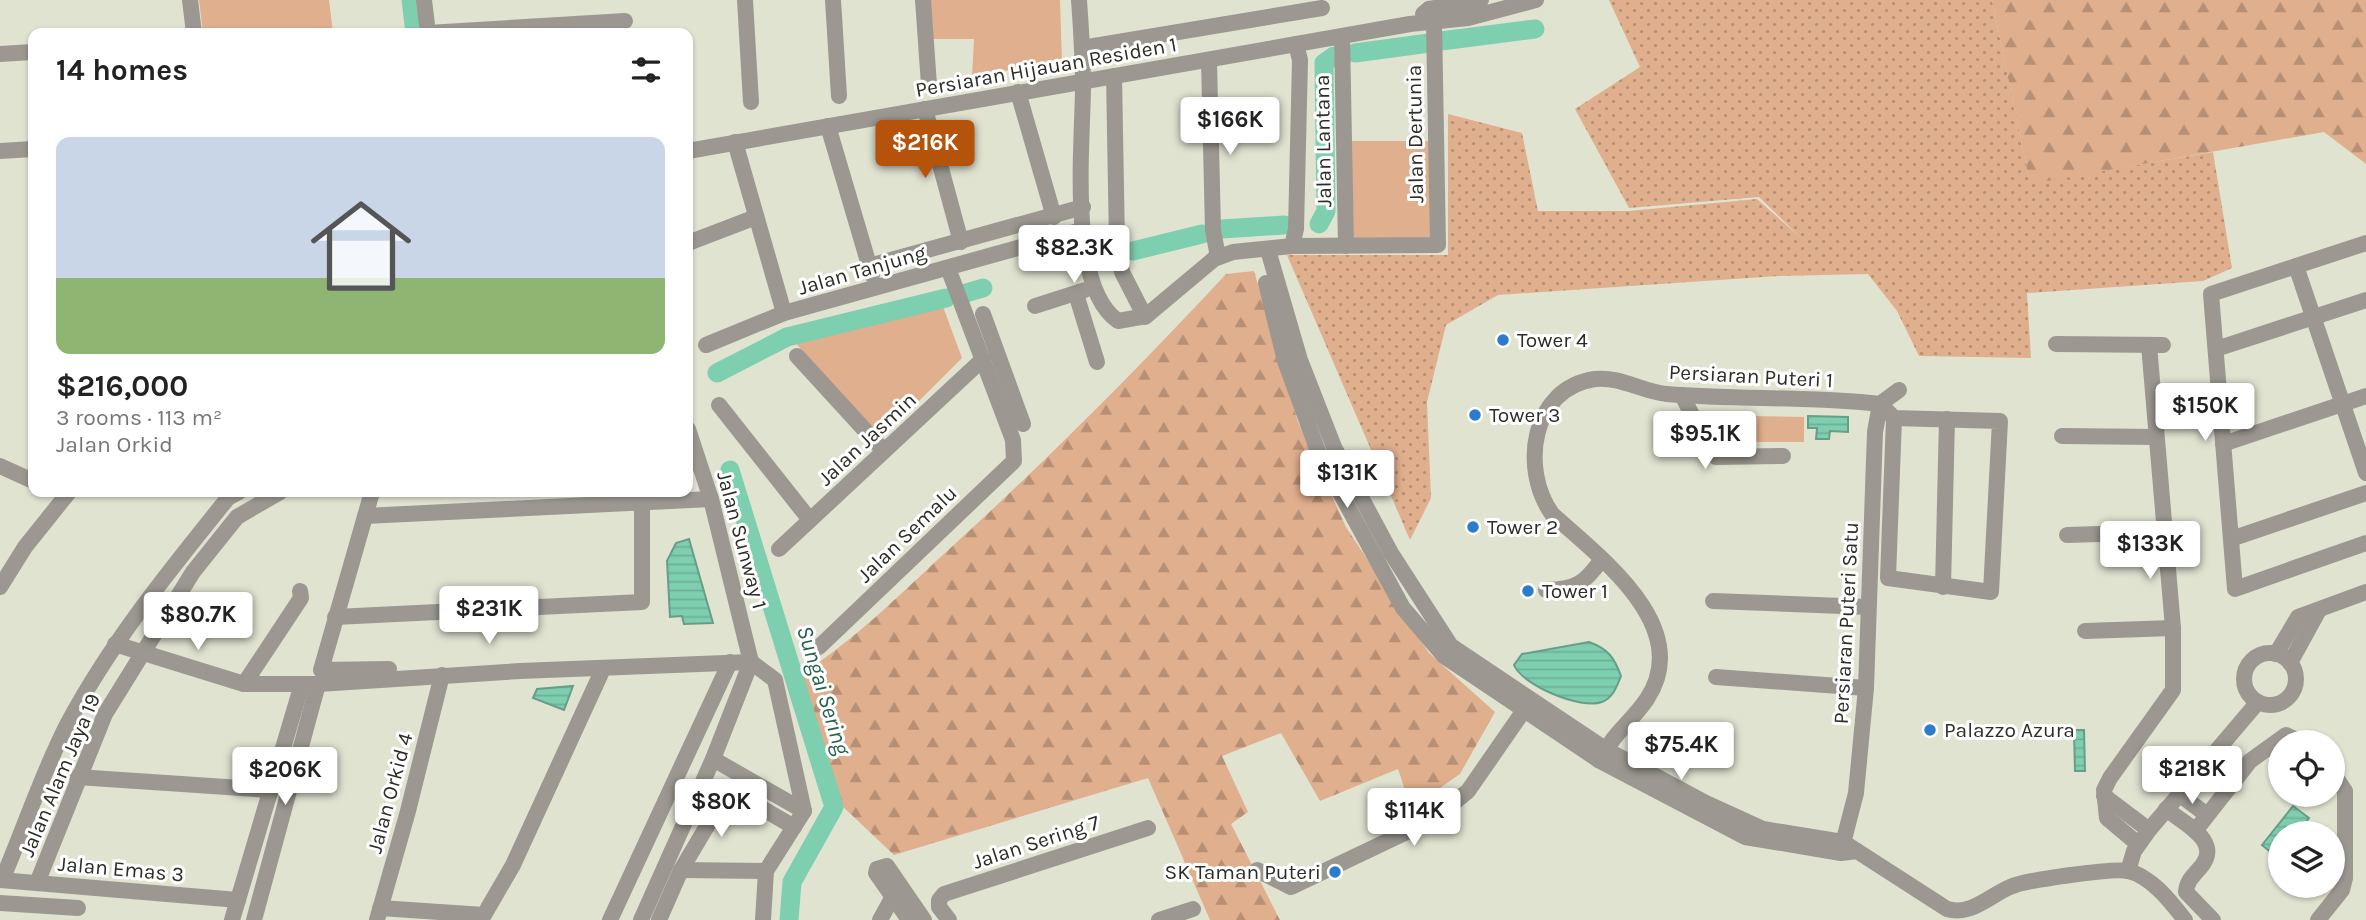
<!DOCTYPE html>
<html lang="en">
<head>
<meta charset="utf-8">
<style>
	:root { --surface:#fff; --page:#f6f6f6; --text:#222; --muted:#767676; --accent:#b45309 }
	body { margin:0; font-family:Karla,sans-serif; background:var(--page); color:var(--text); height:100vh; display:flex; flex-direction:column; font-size:26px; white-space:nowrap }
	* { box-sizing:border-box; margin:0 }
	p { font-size:23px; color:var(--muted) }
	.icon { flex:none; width:38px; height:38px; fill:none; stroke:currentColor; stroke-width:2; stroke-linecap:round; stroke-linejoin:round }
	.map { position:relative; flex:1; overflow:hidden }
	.panel { position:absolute; left:28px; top:28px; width:665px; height:469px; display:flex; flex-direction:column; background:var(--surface); border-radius:14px; box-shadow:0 2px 5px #0004 }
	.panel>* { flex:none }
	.controls { position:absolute; left:2268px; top:730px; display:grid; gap:14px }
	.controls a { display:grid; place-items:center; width:77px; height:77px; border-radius:50%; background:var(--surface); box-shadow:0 2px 5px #0004; font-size:35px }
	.price { position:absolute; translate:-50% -60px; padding:0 16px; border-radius:7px; background:#fff; color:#222; font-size:23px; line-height:46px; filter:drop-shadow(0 2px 4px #0008) }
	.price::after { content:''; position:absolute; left:50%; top:42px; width:21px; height:16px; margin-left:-10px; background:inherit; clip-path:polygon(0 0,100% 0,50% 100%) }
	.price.selected { background:var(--accent); color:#fff }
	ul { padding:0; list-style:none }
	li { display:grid; align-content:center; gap:14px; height:371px; padding:0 28px }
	li span { display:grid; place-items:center; height:217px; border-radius:14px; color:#555 }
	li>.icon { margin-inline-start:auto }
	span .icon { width:126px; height:126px; fill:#fffc; stroke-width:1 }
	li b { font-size:30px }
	h2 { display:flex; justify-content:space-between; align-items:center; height:84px; padding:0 28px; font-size:30px }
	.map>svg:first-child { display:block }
</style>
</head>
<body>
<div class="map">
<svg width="2366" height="920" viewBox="0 0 2366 920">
	<defs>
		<pattern id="grass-dots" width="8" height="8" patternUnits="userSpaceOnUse" patternTransform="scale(1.75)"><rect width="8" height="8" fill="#e0af8e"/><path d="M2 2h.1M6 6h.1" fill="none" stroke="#b68f74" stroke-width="1.8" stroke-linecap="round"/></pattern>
		<pattern id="forest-firs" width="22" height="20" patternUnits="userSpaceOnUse" patternTransform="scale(1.75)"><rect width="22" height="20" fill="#e0af8e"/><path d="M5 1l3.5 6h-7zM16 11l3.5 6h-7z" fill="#b68f74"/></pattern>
		<pattern id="water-rules" width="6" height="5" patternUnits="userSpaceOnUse" patternTransform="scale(1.75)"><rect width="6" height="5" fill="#7eceb0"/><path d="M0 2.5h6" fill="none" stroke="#6db197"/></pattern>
	</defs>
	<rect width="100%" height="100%" fill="#e1e3d1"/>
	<path fill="url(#grass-dots)" d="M 1609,0 L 1992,0 L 2030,183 L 2213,152 L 2232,268 L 2203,281 L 2027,293 L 2031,358 L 1919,356 L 1897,311 L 1868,274 L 1778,276 L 1498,295 L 1446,325 L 1427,402 L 1431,498 L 1410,540 L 1287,255 L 1448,255 L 1448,114 L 1522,133 L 1538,211 L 1629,211 L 1757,199 L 1800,237 L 1759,197 L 1629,208 L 1575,109 L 1640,67 Z"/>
	<g fill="url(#forest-firs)">
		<path d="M 1992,0 L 2366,0 L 2366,164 L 2324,132 L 2030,184 Z"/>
		<path d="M 1254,271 L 1298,422 L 1346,527 L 1429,653 L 1495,712 L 1460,774 L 1411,808 L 1398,769 L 1320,801 L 1281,733 L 1222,756 L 1248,812 L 1231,824 L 1280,920 L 1210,920 L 1148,778 L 894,855 L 839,803 L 798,676 C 853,642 898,596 945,553 C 1043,464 1136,371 1226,274 Z"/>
	</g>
	<g fill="#e0af8e">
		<path d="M 199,0 L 329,0 L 333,33 L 203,33 Z"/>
		<path d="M 930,0 L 1060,0 L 1062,62 L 972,76 L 974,39 L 933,39 Z"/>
		<path d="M 1348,141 L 1432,141 L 1434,242 L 1349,242 Z"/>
		<path d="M 942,304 L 962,358 L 880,440 L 794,341 Z"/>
		<path d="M 1748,416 L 1804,417 L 1804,442 L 1747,442 Z"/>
	</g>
	<g fill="url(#water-rules)" stroke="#669e87" stroke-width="2">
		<path d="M 1808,416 L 1848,417 L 1848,432 L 1830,431 L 1829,439 L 1816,439 L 1817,428 L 1808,428 Z"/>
		<path d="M 689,539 L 713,623 L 684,624 L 682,616 L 670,617 L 667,561 L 676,543 Z"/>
		<path d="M 1589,642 C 1608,649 1614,657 1621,676 C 1617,686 1613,698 1602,702 C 1581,710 1522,685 1514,665 L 1522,654 Z"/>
		<path d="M 573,686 L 564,710 L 533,698 L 537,689 Z"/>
		<path d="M 2074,730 L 2084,730 L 2085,771 L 2075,771 Z"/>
		<path d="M 2293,806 L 2309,818 L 2298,833 L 2280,833 L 2278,858 L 2262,845 Z"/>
	</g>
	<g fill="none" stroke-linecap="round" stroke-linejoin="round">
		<g stroke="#7eceb0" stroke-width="19">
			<path d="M 411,0 L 415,33"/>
			<path d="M 1441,41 L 1535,29"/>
			<path d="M 1355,53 L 1429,43"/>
			<path d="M 1319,224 L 1326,211 L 1324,63 L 1334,56"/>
			<path d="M 1222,229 L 1284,225"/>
			<path d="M 1133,251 L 1202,234"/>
			<path d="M 966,293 L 983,288"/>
			<path d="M 717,373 L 787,337 L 946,298"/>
			<path d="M 730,470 L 834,807 L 792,882 L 789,920"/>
		</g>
		<g stroke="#9c9891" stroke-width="16">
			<path d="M 190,0 L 194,33"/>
			<path d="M 424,0 L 428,33"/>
			<path d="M 745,0 L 751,102"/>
			<path d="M 833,0 L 839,96"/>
			<path d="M 923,0 L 929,85"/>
			<path d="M 1079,0 C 1081,28 1083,57 1083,85 C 1083,143 1067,286 1118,321 L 1146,316 L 1214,259 L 1233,252 L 1292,246 L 1438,245 L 1434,23 L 1429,9"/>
			<path d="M 1423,14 L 1429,9 L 1481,0"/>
			<path d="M 428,33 L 625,21"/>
			<path d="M 1342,36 L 1346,246"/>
			<path d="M 1082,48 L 1322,8"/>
			<path d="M 0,54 L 33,52"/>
			<path d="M 1209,61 L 1213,230 L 1218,257"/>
			<path d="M 1114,76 L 1117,243 L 1122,272 L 1145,317"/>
			<path d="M 1018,92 L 1054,217"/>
			<path d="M 925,109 L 961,242"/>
			<path d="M 828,126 L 872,275"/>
			<path d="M 735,142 L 784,313"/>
			<path d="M 0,151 L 33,149"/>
			<path d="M 688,151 L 1410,24 L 1468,18 L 1536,0"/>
			<path d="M 688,243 L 756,217"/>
			<path d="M 2366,243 L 2211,294 L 2235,589 L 2366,543"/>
			<path d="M 1292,246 L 1296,229 L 1300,60 L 1296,44"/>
			<path d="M 1268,250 L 1300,360 L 1334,447 L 1391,553 L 1451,646 L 1605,749 L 1706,803 L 1763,829 L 1843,842 L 1947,909 C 1971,916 1989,896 2010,887 C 2025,880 2113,868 2128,871 C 2151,876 2171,902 2185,920"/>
			<path d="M 869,266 L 1083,207"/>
			<path d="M 2296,266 L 2366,473"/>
			<path d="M 1266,283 L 1285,361 L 1319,454 L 1403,608 L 1444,656 L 1600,761 L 1745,837 L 1841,853 L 1857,851"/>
			<path d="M 1076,294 L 1097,362"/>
			<path d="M 1035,306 L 1085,290"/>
			<path d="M 983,314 L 1023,424"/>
			<path d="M 2056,344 L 2163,345"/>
			<path d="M 706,345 L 784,313 L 1082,230"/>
			<path d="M 2216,349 L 2366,300"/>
			<path d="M 797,356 L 884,451"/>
			<path d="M 1682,395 L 1710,451 L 1716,457 L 1783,456"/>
			<path d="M 1880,404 L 1894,418 L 1888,578 L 1991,592 L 2000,421 L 1894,418"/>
			<path d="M 1880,404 L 1899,390"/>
			<path d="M 719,405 L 810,520"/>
			<path d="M 688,429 L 711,499 L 751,662"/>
			<path d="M 2062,436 L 2156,437"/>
			<path d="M 2223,444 L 2366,396"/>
			<path d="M 0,466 L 33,481"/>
			<path d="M 372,492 L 321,670 L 389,669"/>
			<path d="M 365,516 L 711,499"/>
			<path d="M 2067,535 L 2164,532"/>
			<path d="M 2231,539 L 2366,493"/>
			<path d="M 779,549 L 983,359"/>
			<path d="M 0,587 L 25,547 L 69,492"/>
			<path d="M 1943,587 L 1947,419"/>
			<path d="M 1546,590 C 1576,590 1585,583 1602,559"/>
			<path d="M 1713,601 L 1868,607"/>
			<path d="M 335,617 L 642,602 L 642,503"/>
			<path d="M 2085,631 L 2173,628"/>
			<path d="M 115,644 L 244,684 L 318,684 L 520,671 L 751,662"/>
			<path d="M 819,647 L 1014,461 L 1013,440 L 948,268"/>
			<circle cx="2270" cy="679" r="26"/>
			<path d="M 2276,654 L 2298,617 L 2366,592"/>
			<path d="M 751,662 L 775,680 L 804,811 L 766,871 L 763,920"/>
			<path d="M 2290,663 L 2319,610"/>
			<path d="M 1716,677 L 1866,688"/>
			<path d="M 244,684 L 301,598 L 300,591"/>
			<path d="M 1601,758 C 1612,735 1633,720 1647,699 C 1695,626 1598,556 1552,514 C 1520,469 1531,388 1595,379 C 1620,376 1643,392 1667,394 C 1738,400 1810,396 1880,404"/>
			<path d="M 713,759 L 804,811"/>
			<path d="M 77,777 L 271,790"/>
			<path d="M 2179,794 L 2207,815"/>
			<path d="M 2104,796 L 2149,830"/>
			<path d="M 2166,809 C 2186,825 2224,842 2199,869 C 2192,877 2187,881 2186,892 L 2213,920"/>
			<path d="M 2195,831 L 2250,761 L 2286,735 L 2300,742"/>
			<path d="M 2138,844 L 2107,818 L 2104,790 L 2110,778 L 2173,690 L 2173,628 L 2149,345"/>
			<path d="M 1841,851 L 1856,793 L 1866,688 L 1875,432 L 1880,404"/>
			<path d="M 681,870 L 766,871"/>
			<path d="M 1257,870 L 1291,887 L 1434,819 L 1468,791 L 1529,703"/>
			<path d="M 2128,871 L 2134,851 L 2149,830 L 2258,702"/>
			<path d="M 0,880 L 238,900"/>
			<path d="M 2,880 C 24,829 42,773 68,723 C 112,641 170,570 228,498 L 239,492"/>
			<path d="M 37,883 L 105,714 L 193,572 L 237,517 L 280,492"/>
			<path d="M 0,903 L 78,908"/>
			<path d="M 380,908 L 484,915 L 513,865 L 603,669"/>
			<path d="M 232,920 L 302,684"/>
			<path d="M 254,920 L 318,684"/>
			<path d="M 377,920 L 408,811 L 442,675"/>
			<path d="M 610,920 L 730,662"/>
			<path d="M 641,920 L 713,759 L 751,662"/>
			<path d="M 659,920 L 681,870 L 729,789 L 794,827"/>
			<path d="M 880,920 L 892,898 L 900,892"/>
			<path d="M 909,920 L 876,873 L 877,869 L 887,866 L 924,920"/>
			<path d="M 949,920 L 939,907 L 939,900 L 944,894 L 1148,828"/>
			<path d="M 1159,920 L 1193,909"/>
			<path d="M 2318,920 L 2342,890 L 2345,878 L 2345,791 L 2333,773"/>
		</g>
	</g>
	<g fill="#2b7ccb" stroke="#fff" stroke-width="2.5">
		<circle cx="1503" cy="340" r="7"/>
		<circle cx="1475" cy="415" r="7"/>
		<circle cx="1473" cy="527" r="7"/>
		<circle cx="1528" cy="591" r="7"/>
		<circle cx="1930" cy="730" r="7"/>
		<circle cx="1335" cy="872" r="7"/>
	</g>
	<g text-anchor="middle" stroke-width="6" stroke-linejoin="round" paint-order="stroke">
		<g font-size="21" fill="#2d2d27" stroke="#fff">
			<text transform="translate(1046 67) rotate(-10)" y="7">Persiaran Hijauan Residen 1</text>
			<text transform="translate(1415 134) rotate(-91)" y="7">Jalan Dertunia</text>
			<text transform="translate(1323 141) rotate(-91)" y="7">Jalan Lantana</text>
			<text transform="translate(862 270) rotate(-16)" y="7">Jalan Tanjung</text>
			<text transform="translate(1751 376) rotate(3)" y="7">Persiaran Puteri 1</text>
			<text transform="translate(867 439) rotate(-43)" y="7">Jalan Jasmin</text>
			<text transform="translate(907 534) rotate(-44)" y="7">Jalan Semalu</text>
			<text transform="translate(742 540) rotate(75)" y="7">Jalan Sunway 1</text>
			<text transform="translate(1846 623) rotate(-87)" y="7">Persiaran Puteri Satu</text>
			<text transform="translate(60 775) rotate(-67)" y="7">Jalan Alam Jaya 19</text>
			<text transform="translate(390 793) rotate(-75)" y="7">Jalan Orkid 4</text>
			<text transform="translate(1036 842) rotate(-18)" y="7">Jalan Sering 7</text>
			<text transform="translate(121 869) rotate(5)" y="7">Jalan Emas 3</text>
		</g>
		<g font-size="21" fill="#2d2d27" stroke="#fff" text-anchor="start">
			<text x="1517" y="347">Tower 4</text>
			<text x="1489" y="422">Tower 3</text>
			<text x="1487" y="534">Tower 2</text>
			<text x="1542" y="598">Tower 1</text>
			<text x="1944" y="737">Palazzo Azura</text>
			<text x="1321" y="879" text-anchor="end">SK Taman Puteri</text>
		</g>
		<g font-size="23" font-style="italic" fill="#23614c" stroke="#fff">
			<text transform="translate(824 690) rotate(73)" y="8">Sungai Sering</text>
		</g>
	</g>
</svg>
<div class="controls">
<a><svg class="icon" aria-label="locate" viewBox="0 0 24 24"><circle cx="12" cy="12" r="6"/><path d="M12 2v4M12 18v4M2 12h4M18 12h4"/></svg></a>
<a><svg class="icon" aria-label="layers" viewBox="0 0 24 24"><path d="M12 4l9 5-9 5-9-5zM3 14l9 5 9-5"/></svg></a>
</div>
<b class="price" style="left:1230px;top:157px">$166K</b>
<b class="price selected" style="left:925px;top:180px">$216K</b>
<b class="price" style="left:1074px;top:285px">$82.3K</b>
<b class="price" style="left:2205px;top:443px">$150K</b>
<b class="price" style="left:1705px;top:471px">$95.1K</b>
<b class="price" style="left:1347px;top:510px">$131K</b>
<b class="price" style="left:2150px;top:581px">$133K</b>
<b class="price" style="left:489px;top:646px">$231K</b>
<b class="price" style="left:198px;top:652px">$80.7K</b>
<b class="price" style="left:1681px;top:782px">$75.4K</b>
<b class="price" style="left:2192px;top:806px">$218K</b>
<b class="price" style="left:285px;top:807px">$206K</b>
<b class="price" style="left:721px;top:839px">$80K</b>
<b class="price" style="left:1414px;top:848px">$114K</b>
<section class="panel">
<h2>14 homes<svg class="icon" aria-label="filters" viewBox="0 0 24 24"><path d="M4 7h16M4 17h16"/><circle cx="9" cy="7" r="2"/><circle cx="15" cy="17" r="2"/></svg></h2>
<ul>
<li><span style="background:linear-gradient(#c9d6e8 65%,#8fb573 0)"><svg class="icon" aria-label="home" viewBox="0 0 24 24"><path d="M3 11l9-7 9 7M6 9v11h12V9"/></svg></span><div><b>$216,000</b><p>3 rooms · 113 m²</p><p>Jalan Orkid</p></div></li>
</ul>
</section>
</div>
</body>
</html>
